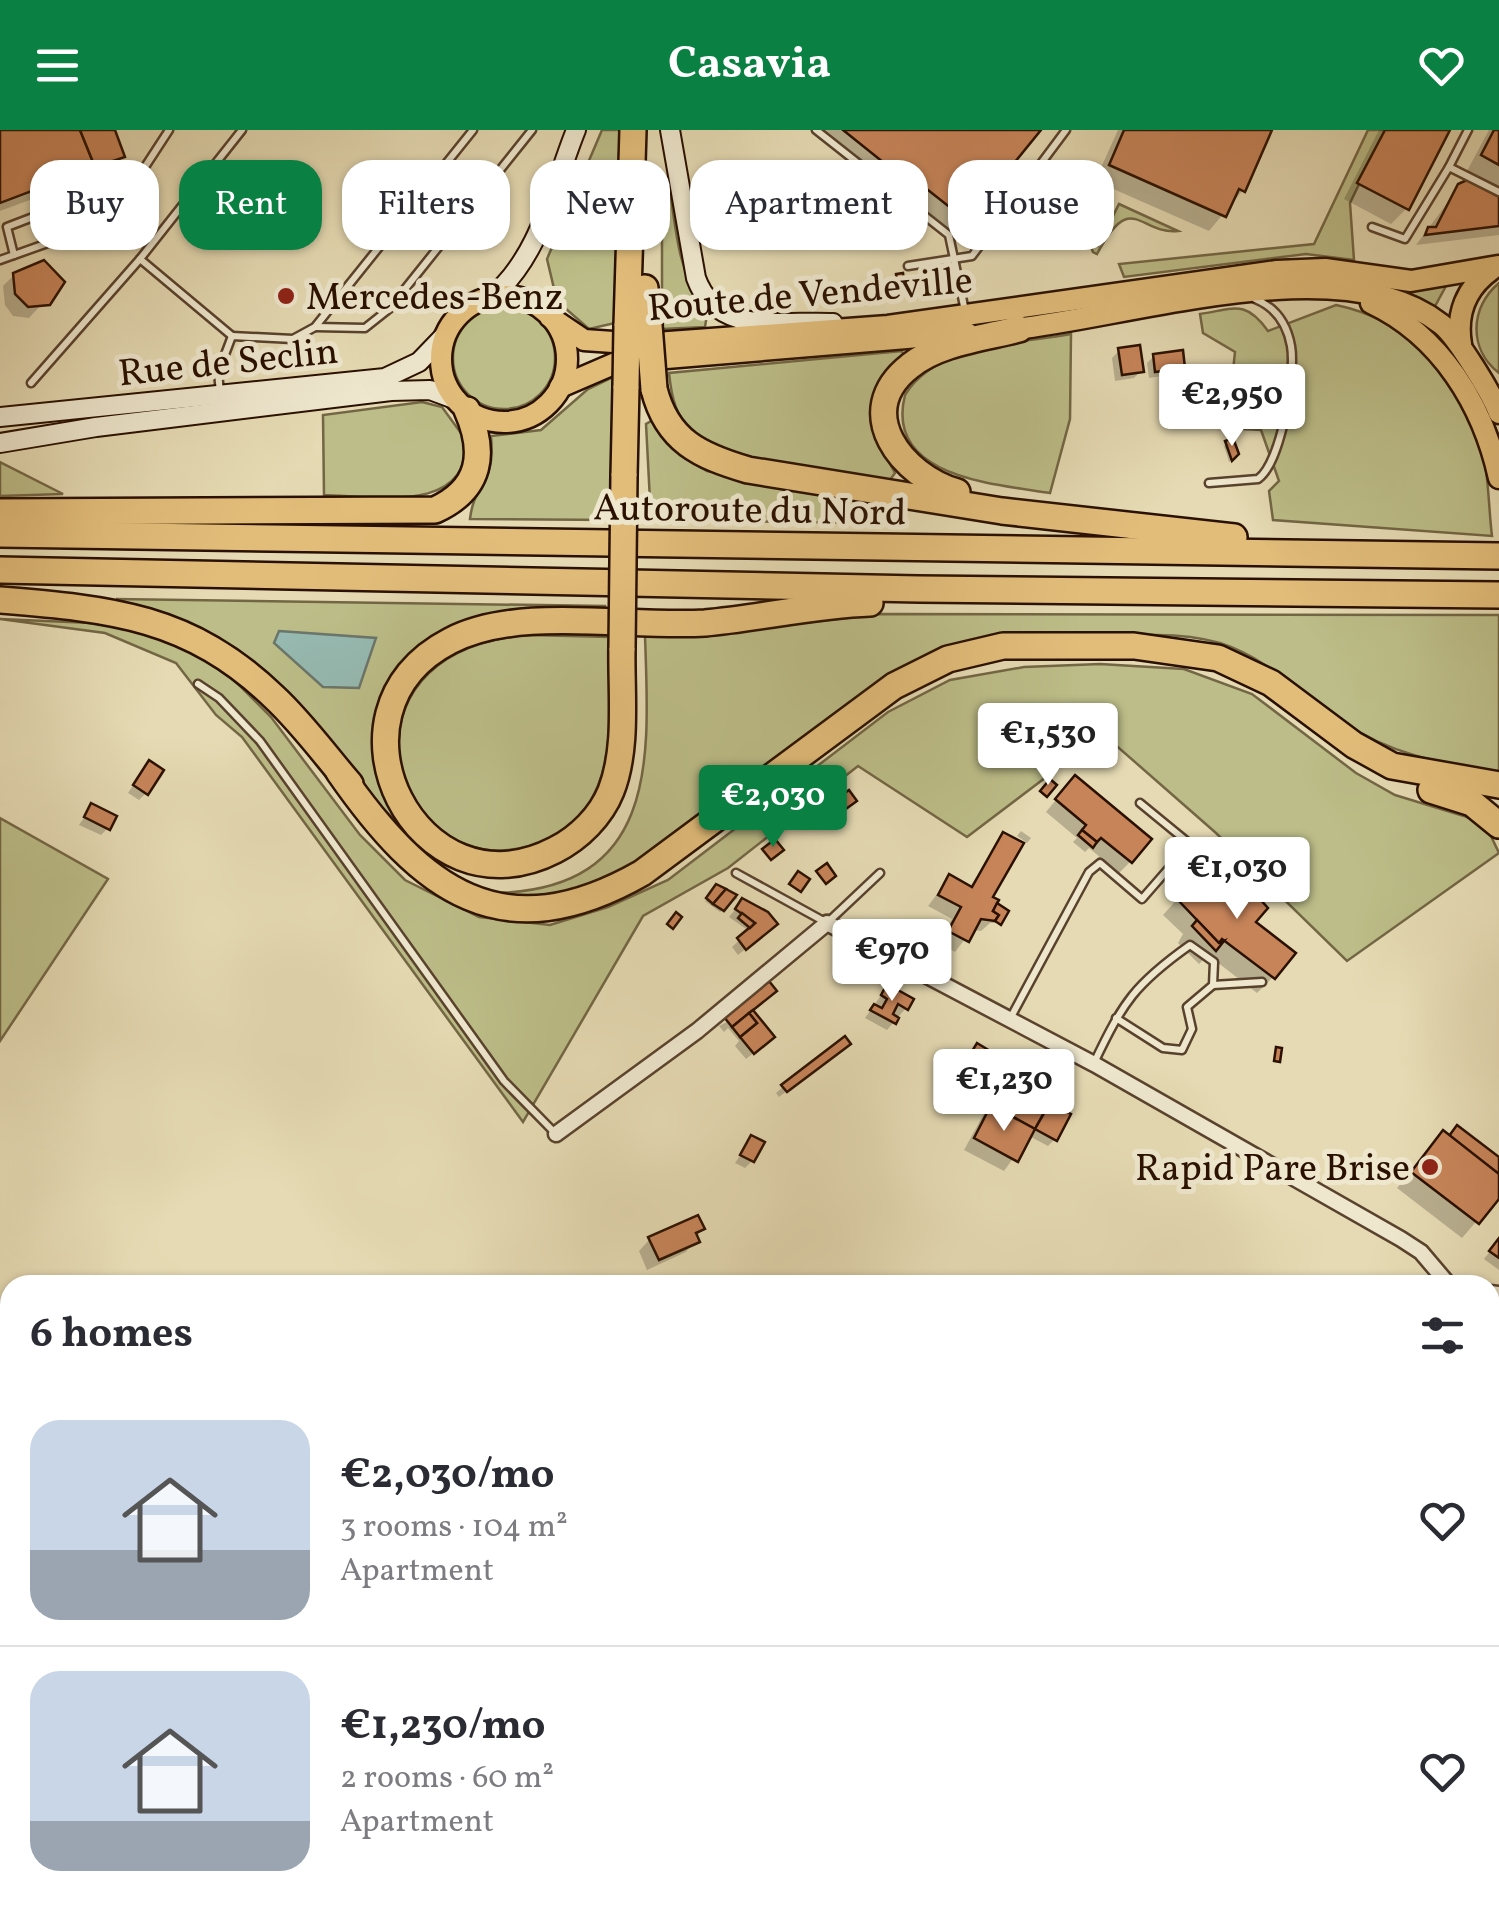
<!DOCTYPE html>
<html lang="en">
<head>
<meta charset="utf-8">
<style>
	:root { --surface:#fff; --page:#f2f2f3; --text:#2b2b33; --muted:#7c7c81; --line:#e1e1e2; --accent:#0b8043 }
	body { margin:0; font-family:Vollkorn,serif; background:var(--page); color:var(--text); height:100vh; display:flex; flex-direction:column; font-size:38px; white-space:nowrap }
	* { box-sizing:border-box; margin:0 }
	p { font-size:32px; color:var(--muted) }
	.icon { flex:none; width:55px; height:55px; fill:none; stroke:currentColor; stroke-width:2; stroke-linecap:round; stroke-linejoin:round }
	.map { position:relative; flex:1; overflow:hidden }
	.details { position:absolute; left:0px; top:1145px; width:1500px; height:642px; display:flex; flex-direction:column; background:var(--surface); border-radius:30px 30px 0 0; box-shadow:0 2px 8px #0004 }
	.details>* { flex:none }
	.top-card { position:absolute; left:30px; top:30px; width:1440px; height:90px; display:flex; gap:20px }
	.price { position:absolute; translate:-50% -85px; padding:0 22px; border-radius:10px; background:#fff; color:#222; font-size:32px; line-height:65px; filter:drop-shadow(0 2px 5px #0008) }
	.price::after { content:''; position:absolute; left:50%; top:60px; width:30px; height:22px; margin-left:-15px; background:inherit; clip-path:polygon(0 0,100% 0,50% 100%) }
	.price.on { background:var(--accent); color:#fff }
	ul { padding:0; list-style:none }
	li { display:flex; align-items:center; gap:30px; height:250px; padding:0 30px }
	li+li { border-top:2px solid var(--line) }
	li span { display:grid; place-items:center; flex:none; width:280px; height:200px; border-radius:30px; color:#555 }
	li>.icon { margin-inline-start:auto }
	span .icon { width:120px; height:120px; fill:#fffc; stroke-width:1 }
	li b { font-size:42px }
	h2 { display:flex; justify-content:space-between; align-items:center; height:120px; padding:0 30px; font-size:42px }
	.tag { padding:0 35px; border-radius:30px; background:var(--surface); box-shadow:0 2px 8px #0004; font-size:35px; line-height:90px }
	.tag.on { background:var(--accent); color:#fff }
	header { display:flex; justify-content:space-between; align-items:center; height:130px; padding:0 30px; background:var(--accent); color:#fff; font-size:45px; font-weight:700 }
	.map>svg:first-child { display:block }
</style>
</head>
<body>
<header><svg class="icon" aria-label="menu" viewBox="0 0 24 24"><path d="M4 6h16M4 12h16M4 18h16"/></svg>Casavia<svg class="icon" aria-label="heart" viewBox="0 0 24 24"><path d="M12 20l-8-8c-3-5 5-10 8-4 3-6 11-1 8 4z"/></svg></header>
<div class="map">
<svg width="1499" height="1787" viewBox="0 0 1499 1787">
	<rect width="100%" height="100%" fill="#e5dab3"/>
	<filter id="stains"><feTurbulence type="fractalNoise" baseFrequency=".002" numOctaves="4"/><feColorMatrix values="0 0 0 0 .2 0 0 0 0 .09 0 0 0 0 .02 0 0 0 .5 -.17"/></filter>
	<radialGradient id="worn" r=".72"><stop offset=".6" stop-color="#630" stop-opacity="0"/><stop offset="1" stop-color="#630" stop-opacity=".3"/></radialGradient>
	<g fill="#bcbd88" stroke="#736644" stroke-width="2.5">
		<path d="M 602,0 L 622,0 L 615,193 L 589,199 L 557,171 L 547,129 Z"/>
		<path d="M 1368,0 L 1385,0 L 1350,73 L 1354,130 L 1306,124 L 1124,147 L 1119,134 L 1314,114 Z"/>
		<path d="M 662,46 L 669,50 C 675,97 678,145 707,184 L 705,197 L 662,199 Z"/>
		<path d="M 1119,74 L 1178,101 C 1139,105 1132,58 1097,124 L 1093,122 L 1089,113 L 1098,116 Z"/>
		<path d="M 1499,153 L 1499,243 C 1468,219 1470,177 1499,153 Z"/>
		<path d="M 1446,156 L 1434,178 L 1380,161 L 1383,157 Z"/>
		<path d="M 1336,175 C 1404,189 1456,239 1478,305 C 1489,335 1488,374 1492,406 L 1273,390 L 1269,361 L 1279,351 L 1261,300 L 1227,298 L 1235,222 L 1203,203 L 1200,184 C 1234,179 1245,169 1268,201 Z"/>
		<circle cx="504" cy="228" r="51"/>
		<path d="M 1071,204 L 1070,289 L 1050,363 C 996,354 884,348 905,265 C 936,214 1017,214 1071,204 Z"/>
		<path d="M 902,221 L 904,228 L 881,317 L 895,343 L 890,350 C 840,342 714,337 685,294 C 674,279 671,262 669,243 Z"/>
		<path d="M 615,246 L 612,390 L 470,389 C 474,352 496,356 491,306 L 541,300 L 588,259 Z"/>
		<path d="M 422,272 L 442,277 L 466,310 C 470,385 374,366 324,365 L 323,285 Z"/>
		<path d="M 655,289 L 680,325 L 707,341 L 881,371 L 875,393 L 651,390 L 646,294 Z"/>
		<path d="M 0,332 L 63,364 L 0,366 Z"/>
		<path d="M 116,469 L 605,476 L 605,486 C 574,489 457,495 437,505 C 391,530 365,596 378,645 C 383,668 399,687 412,706 L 180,491 Z"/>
		<path d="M 882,484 L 1499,485 L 1499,643 C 1441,633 1391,625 1341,591 C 1300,564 1269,529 1220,513 C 1162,496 1097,510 1038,516 C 986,520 936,519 890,545 L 660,719 L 591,757 L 533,771 L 499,763 C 660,757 649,626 645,506 L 703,504 Z"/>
		<path d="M 0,489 L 115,494 L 176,514 L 229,545 L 271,587 L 360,705 L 405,750 L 479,787 L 550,795 L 608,777 L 668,750 L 888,582 L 950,550 L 1024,537 L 1100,534 L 1184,539 L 1252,564 L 1356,643 L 1395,665 L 1477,690 L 1489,702 L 1499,723 L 1347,831 L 1216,703 L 1103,604 L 967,707 L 858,636 L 728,738 L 643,786 L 523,992 L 242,607 L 216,585 L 176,533 L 105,503 Z"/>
		<path d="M 527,505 L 610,507 C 608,554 616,614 597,658 C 585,687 559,707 530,716 C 392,755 322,523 527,505 Z"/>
		<path d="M 0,688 L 108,749 L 0,911 Z"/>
		<path d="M 1492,1182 L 1499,1183 L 1499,1247 L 1490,1224 Z"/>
		<path d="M 1499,1384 L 1499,1537 L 1490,1538 L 1490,1392 Z"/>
		<path d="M 0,1453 L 10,1488 L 10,1778 L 95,1778 L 97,1787 L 0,1787 Z"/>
	</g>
	<path fill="#96bab2" stroke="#6b766b" stroke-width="2.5" d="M 279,501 L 376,508 L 359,558 L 323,557 L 274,513 Z"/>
	<g fill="#0003">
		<path d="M 0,0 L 112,0 L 122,27 L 106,42 L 0,81 Z"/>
		<path d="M 812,0 L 1038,0 L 954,108 L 911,74 L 907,79 Z"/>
		<path d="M 1118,0 L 1270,0 L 1243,60 L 1209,101 L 1095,51 Z"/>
		<path d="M 1379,0 L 1447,0 L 1407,78 L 1391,94 L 1344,69 Z"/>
		<path d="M 1489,0 L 1499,0 L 1499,58 L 1467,41 Z"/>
		<path d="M 1460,56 L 1499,70 L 1499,105 L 1416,115 Z"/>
		<path d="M 14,145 L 62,152 L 29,188 L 13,186 L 5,175 L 3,156 Z"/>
		<path d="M 1119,221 L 1141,241 L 1134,248 L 1115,251 L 1112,228 Z"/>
		<path d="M 1154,226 L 1183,237 L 1175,244 L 1149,248 L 1147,233 Z"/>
		<path d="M 1232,311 L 1237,328 L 1229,332 L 1224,316 Z"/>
		<path d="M 143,640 L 146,663 L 139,670 L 128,663 Z"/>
		<path d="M 1064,660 L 1130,732 L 1119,743 L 1089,718 L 1085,722 L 1073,712 L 1077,708 L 1046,682 Z"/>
		<path d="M 92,676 L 108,698 L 101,705 L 79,695 Z"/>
		<path d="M 1021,701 L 1031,708 L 1027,713 L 1017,706 Z"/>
		<path d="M 1004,705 L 990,768 L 999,793 L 990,793 L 981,801 L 972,800 L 955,822 L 939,813 L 952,789 L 928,776 L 950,747 L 969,758 Z"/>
		<path d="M 1198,746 L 1253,792 L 1273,847 L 1257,863 L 1208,825 L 1199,834 L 1178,813 L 1183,804 L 1163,785 Z"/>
		<path d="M 717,757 L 738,768 L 720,782 L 705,771 Z"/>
		<path d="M 742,771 L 768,801 L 738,825 L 732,817 L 749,801 L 729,787 Z"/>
		<path d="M 887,857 L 906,878 L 887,900 L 865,888 Z"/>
		<path d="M 750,880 L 765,914 L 746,929 L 735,916 L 739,911 L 728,898 L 724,902 L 719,896 Z"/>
		<path d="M 977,916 L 991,946 L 984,953 L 961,939 Z"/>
		<path d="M 841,920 L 779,967 L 776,963 L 783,957 Z"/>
		<path d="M 1016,934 L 1043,983 L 1050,976 L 1055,1009 L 1048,1016 L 1029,1006 L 1004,1041 L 964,1020 L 1005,945 Z"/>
		<path d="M 1443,1003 L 1499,1030 L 1499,1065 L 1462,1108 L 1397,1058 Z"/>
		<path d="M 752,1008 L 752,1031 L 745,1038 L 735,1033 Z"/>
		<path d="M 702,1099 L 686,1122 L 647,1140 L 639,1121 L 650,1109 Z"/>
		<path d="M 1499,1110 L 1499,1140 L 1484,1129 Z"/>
	</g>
	<g fill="#c78459" stroke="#2a1000" stroke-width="2.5">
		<path d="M 0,0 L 80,0 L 95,37 L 0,73 Z"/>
		<path d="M 80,0 L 115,0 L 125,27 L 95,37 Z"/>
		<path d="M 843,0 L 1041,0 L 993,59 L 971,94 L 928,60 L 924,65 Z"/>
		<path d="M 1124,0 L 1272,0 L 1245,62 L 1239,59 L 1226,87 L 1109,35 Z"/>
		<path d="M 1385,0 L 1450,0 L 1409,80 L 1357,53 Z"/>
		<path d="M 1494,0 L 1499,0 L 1499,35 L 1481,25 Z"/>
		<path d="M 1467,50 L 1499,67 L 1499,96 L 1425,105 L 1428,97 L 1436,97 L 1458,54 Z"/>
		<path d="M 44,130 L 65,152 L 50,175 L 28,177 L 15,164 L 13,143 Z"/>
		<path d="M 903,143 L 905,157 L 898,158 L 896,144 Z"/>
		<path d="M 1140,215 L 1144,242 L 1122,245 L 1118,218 Z"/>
		<path d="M 1183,220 L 1185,238 L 1155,242 L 1153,224 Z"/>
		<path d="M 1233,308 L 1239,324 L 1232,331 L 1225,311 Z"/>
		<path d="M 149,630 L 164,640 L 148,665 L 133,655 Z"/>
		<path d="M 1075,645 L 1152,709 L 1132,733 L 1101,708 L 1097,712 L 1082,700 L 1086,695 L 1055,669 Z"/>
		<path d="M 1050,649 L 1057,655 L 1047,667 L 1040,661 Z"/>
		<path d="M 849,660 L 857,671 L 843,681 L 835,670 Z"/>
		<path d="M 91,673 L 117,686 L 110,700 L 84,687 Z"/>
		<path d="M 1082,700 L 1097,712 L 1093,718 L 1078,705 Z"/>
		<path d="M 1003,702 L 1024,713 L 993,767 L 999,770 L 993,781 L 999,785 L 995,791 L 981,789 L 969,812 L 948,801 L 961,777 L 938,765 L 949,744 L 972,757 Z"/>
		<path d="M 775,709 L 784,720 L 771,730 L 762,719 Z"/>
		<path d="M 827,733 L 836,746 L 826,754 L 816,741 Z"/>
		<path d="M 798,741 L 810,749 L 801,762 L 789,754 Z"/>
		<path d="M 1198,743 L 1226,764 L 1240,747 L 1268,778 L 1256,792 L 1296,823 L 1275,849 L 1222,809 L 1219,813 L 1177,769 Z"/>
		<path d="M 716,754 L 726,759 L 713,774 L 706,768 Z"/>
		<path d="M 726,759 L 737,765 L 724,781 L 713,774 Z"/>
		<path d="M 742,768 L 768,782 L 778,794 L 746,820 L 737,808 L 755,793 L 735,779 Z"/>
		<path d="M 997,773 L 1009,781 L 1001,795 L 995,791 L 999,785 L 993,781 Z"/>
		<path d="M 676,782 L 682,787 L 673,799 L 667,794 Z"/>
		<path d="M 742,783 L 755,793 L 750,798 L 738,788 Z"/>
		<path d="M 1197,790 L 1219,813 L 1224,811 L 1216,821 L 1192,796 Z"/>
		<path d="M 769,851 L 777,861 L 732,897 L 724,887 Z"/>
		<path d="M 887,854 L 914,869 L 908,880 L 898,874 L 893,884 L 899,888 L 896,894 L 870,880 L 874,874 L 882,878 L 887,869 L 881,865 Z"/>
		<path d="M 753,880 L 775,907 L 754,924 L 740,907 L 757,893 L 749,883 Z"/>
		<path d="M 749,883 L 757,893 L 740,907 L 732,897 Z"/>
		<path d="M 845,906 L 851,914 L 787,962 L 781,955 Z"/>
		<path d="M 977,913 L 1000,927 L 993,948 L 966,931 Z"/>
		<path d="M 1276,917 L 1282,918 L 1280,932 L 1274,931 Z"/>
		<path d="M 1016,931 L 1059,955 L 1035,999 L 991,975 Z"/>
		<path d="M 1050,973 L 1071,984 L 1057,1011 L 1035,999 Z"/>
		<path d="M 991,975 L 1035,999 L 1018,1032 L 974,1008 Z"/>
		<path d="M 1457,995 L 1499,1027 L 1499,1044 L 1449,1006 Z"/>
		<path d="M 1443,1000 L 1499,1044 L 1499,1069 L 1479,1094 L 1411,1042 Z"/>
		<path d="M 751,1005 L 765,1012 L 754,1032 L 740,1025 Z"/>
		<path d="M 698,1085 L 705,1099 L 696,1103 L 700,1112 L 659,1130 L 648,1107 Z"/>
		<path d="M 1499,1108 L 1499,1128 L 1489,1121 Z"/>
	</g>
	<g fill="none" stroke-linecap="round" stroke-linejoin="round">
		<defs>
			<g id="lane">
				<path d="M 816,0 L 949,105 L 965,181"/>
				<path d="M 1468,0 L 1449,37 L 1499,62"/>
				<path d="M 1372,97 L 1405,109 L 1449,37"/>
				<path d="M 14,125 L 7,97 L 88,66 L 108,81"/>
				<path d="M 140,129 L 232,206"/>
				<path d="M 0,130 L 90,98 L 128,63 L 169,0"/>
				<path d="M 908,136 L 972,126 L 1066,0"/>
				<path d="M 316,197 L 365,198 L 389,179 L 532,0"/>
				<path d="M 31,253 L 140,129 L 242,0"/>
				<path d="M 220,262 L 218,243 L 232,206 L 293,209 L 315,197 L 473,0"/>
				<path d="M 1209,353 L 1258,349 C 1281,333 1296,244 1291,216 C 1287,194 1275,177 1255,169"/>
				<path d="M 198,554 L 219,568 L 260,611 L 504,951 L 555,1003"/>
				<path d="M 736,743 L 827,793 L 880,743"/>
				<path d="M 1213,855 L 1262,852"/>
				<path d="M 1011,887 L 1089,742 L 1100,733 L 1142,769 L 1190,714 L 1140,673"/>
				<path d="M 1094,933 C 1123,872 1135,854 1190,815 L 1214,832 L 1213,855 L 1187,877 L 1192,899 L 1182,920 L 1163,918 L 1116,888"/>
			</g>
			<g id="street">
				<path d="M 556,1004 L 697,901 L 827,793 L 1094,934 L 1401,1109 L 1421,1122 L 1449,1155"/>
				<path d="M 1490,1163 L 1499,1164"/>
				<path d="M 1490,1251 L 1499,1275"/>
				<path d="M 1490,1372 L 1499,1360"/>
			</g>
			<g id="secondary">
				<path d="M 670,0 L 696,148 C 717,207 783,190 833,193"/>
				<path d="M 490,168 C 540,128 553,57 576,0"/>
				<path d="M 0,287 L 385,248 L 419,232 L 446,204"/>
				<path d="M 0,313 L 96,297 L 391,261 L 430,260 L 457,270"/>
				<path d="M 1490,1565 L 1499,1565"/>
				<path d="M 1054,1787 L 1064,1778"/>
			</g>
			<g id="primary">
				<circle cx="504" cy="229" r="63"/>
				<path d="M 1371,173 C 1441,206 1483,275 1499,348"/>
				<path d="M 550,187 L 584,210 L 642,214 L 888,196 L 1277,141 L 1325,139 L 1411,151 L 1498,136"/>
				<path d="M 1006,200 C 1124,189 1341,115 1441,194 C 1456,205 1492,264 1499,283"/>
				<path d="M 1461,214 C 1456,184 1466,158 1491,140"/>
				<path d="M 560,257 L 618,232 L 967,203"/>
			</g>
			<g id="highway">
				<path d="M 645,158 L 649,195"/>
				<path d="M 627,196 L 633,0"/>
				<path d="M 654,259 C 667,311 700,326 748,340 L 1002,381 L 1234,407"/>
				<path d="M 624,346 L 626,256"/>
				<path d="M 957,362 C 902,346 851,282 910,236 C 938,213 984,208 1019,199"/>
				<path d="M 0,382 L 435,380 C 481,359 486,323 467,280"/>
				<path d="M 0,404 L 1499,426"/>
				<path d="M 0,440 L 919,459 L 1499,465"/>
				<path d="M 0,470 C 111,479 190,486 274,567 C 302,593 325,625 350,654"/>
				<path d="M 622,518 C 621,563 628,618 611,661 C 601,686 579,708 555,720 C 418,791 312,582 450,511 C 519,475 628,498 705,493 C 760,488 814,475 870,473"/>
				<path d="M 339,642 C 421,760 502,823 642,743 L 894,556 L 948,529 L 1003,516 L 1134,516 L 1218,528 L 1271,553 L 1354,615 L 1392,636 L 1499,655"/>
				<path d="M 1431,660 L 1472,673 L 1499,695"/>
			</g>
		</defs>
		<use href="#lane" stroke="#59422d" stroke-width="11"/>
		<use href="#street" stroke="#59422d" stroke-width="19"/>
		<use href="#secondary" stroke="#2a1000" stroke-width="22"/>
		<use href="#primary" stroke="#2a1000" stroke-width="25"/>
		<use href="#highway" stroke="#2a1000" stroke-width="30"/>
		<use href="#lane" stroke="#eee7ce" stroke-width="6"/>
		<use href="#street" stroke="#eee7ce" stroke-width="14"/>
		<use href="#secondary" stroke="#eee7ce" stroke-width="18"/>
		<use href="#primary" stroke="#e2bd7a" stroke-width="20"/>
		<use href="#highway" stroke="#e2bd7a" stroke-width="25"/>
		<defs>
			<g id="highway-bridge">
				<path d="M 649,195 L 654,259"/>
				<path d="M 626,256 L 627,196"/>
				<path d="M 622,518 L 624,346"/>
			</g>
		</defs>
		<use href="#highway-bridge" stroke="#2a1000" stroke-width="30" stroke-linecap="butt"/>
		<use href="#highway-bridge" stroke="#e2bd7a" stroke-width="25"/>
	</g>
	<g fill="#8f2418" stroke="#eee7ce" stroke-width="4">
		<circle cx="286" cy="166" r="10"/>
		<circle cx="1430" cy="1037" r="10"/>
	</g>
	<g text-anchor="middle" stroke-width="10" stroke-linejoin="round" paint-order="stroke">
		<g font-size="38" fill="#2a1000" stroke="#eee7ce">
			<text transform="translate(810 163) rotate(-5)" y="13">Route de Vendeville</text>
			<text transform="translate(228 231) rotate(-6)" y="13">Rue de Seclin</text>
			<text transform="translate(750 379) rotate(1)" y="13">Autoroute du Nord</text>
		</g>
		<g font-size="38" fill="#2a1000" stroke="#eee7ce" text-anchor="start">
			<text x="306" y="179">Mercedes-Benz</text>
			<text x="1410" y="1050" text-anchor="end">Rapid Pare Brise</text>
		</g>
	</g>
	<rect width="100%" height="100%" filter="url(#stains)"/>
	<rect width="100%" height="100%" fill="url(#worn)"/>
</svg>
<b class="price" style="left:1232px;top:319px">€2,950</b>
<b class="price" style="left:1048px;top:658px">€1,530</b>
<b class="price on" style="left:773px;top:720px">€2,030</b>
<b class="price" style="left:1237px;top:792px">€1,030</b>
<b class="price" style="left:892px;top:874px">€970</b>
<b class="price" style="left:1004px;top:1004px">€1,230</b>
<div class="top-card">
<a class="tag">Buy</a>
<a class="tag on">Rent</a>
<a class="tag">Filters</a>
<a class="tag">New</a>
<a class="tag">Apartment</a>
<a class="tag">House</a>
</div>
<section class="details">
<h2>6 homes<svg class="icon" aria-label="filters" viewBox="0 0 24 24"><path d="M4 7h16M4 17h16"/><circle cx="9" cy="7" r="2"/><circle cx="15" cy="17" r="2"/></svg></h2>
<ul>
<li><span style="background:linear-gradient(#c9d6e8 65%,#9aa5b1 0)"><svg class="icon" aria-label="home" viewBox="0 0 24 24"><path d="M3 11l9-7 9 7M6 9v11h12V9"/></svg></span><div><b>€2,030/mo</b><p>3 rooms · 104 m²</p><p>Apartment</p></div><svg class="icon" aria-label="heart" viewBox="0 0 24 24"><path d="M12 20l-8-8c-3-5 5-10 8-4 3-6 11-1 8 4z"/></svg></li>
<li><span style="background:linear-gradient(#c9d6e8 75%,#9aa5b1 0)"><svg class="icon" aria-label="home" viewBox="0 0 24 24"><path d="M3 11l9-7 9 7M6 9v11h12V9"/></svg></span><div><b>€1,230/mo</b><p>2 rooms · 60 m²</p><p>Apartment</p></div><svg class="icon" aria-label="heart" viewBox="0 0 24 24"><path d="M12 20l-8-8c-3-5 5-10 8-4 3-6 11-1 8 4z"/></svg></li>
</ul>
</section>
</div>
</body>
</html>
